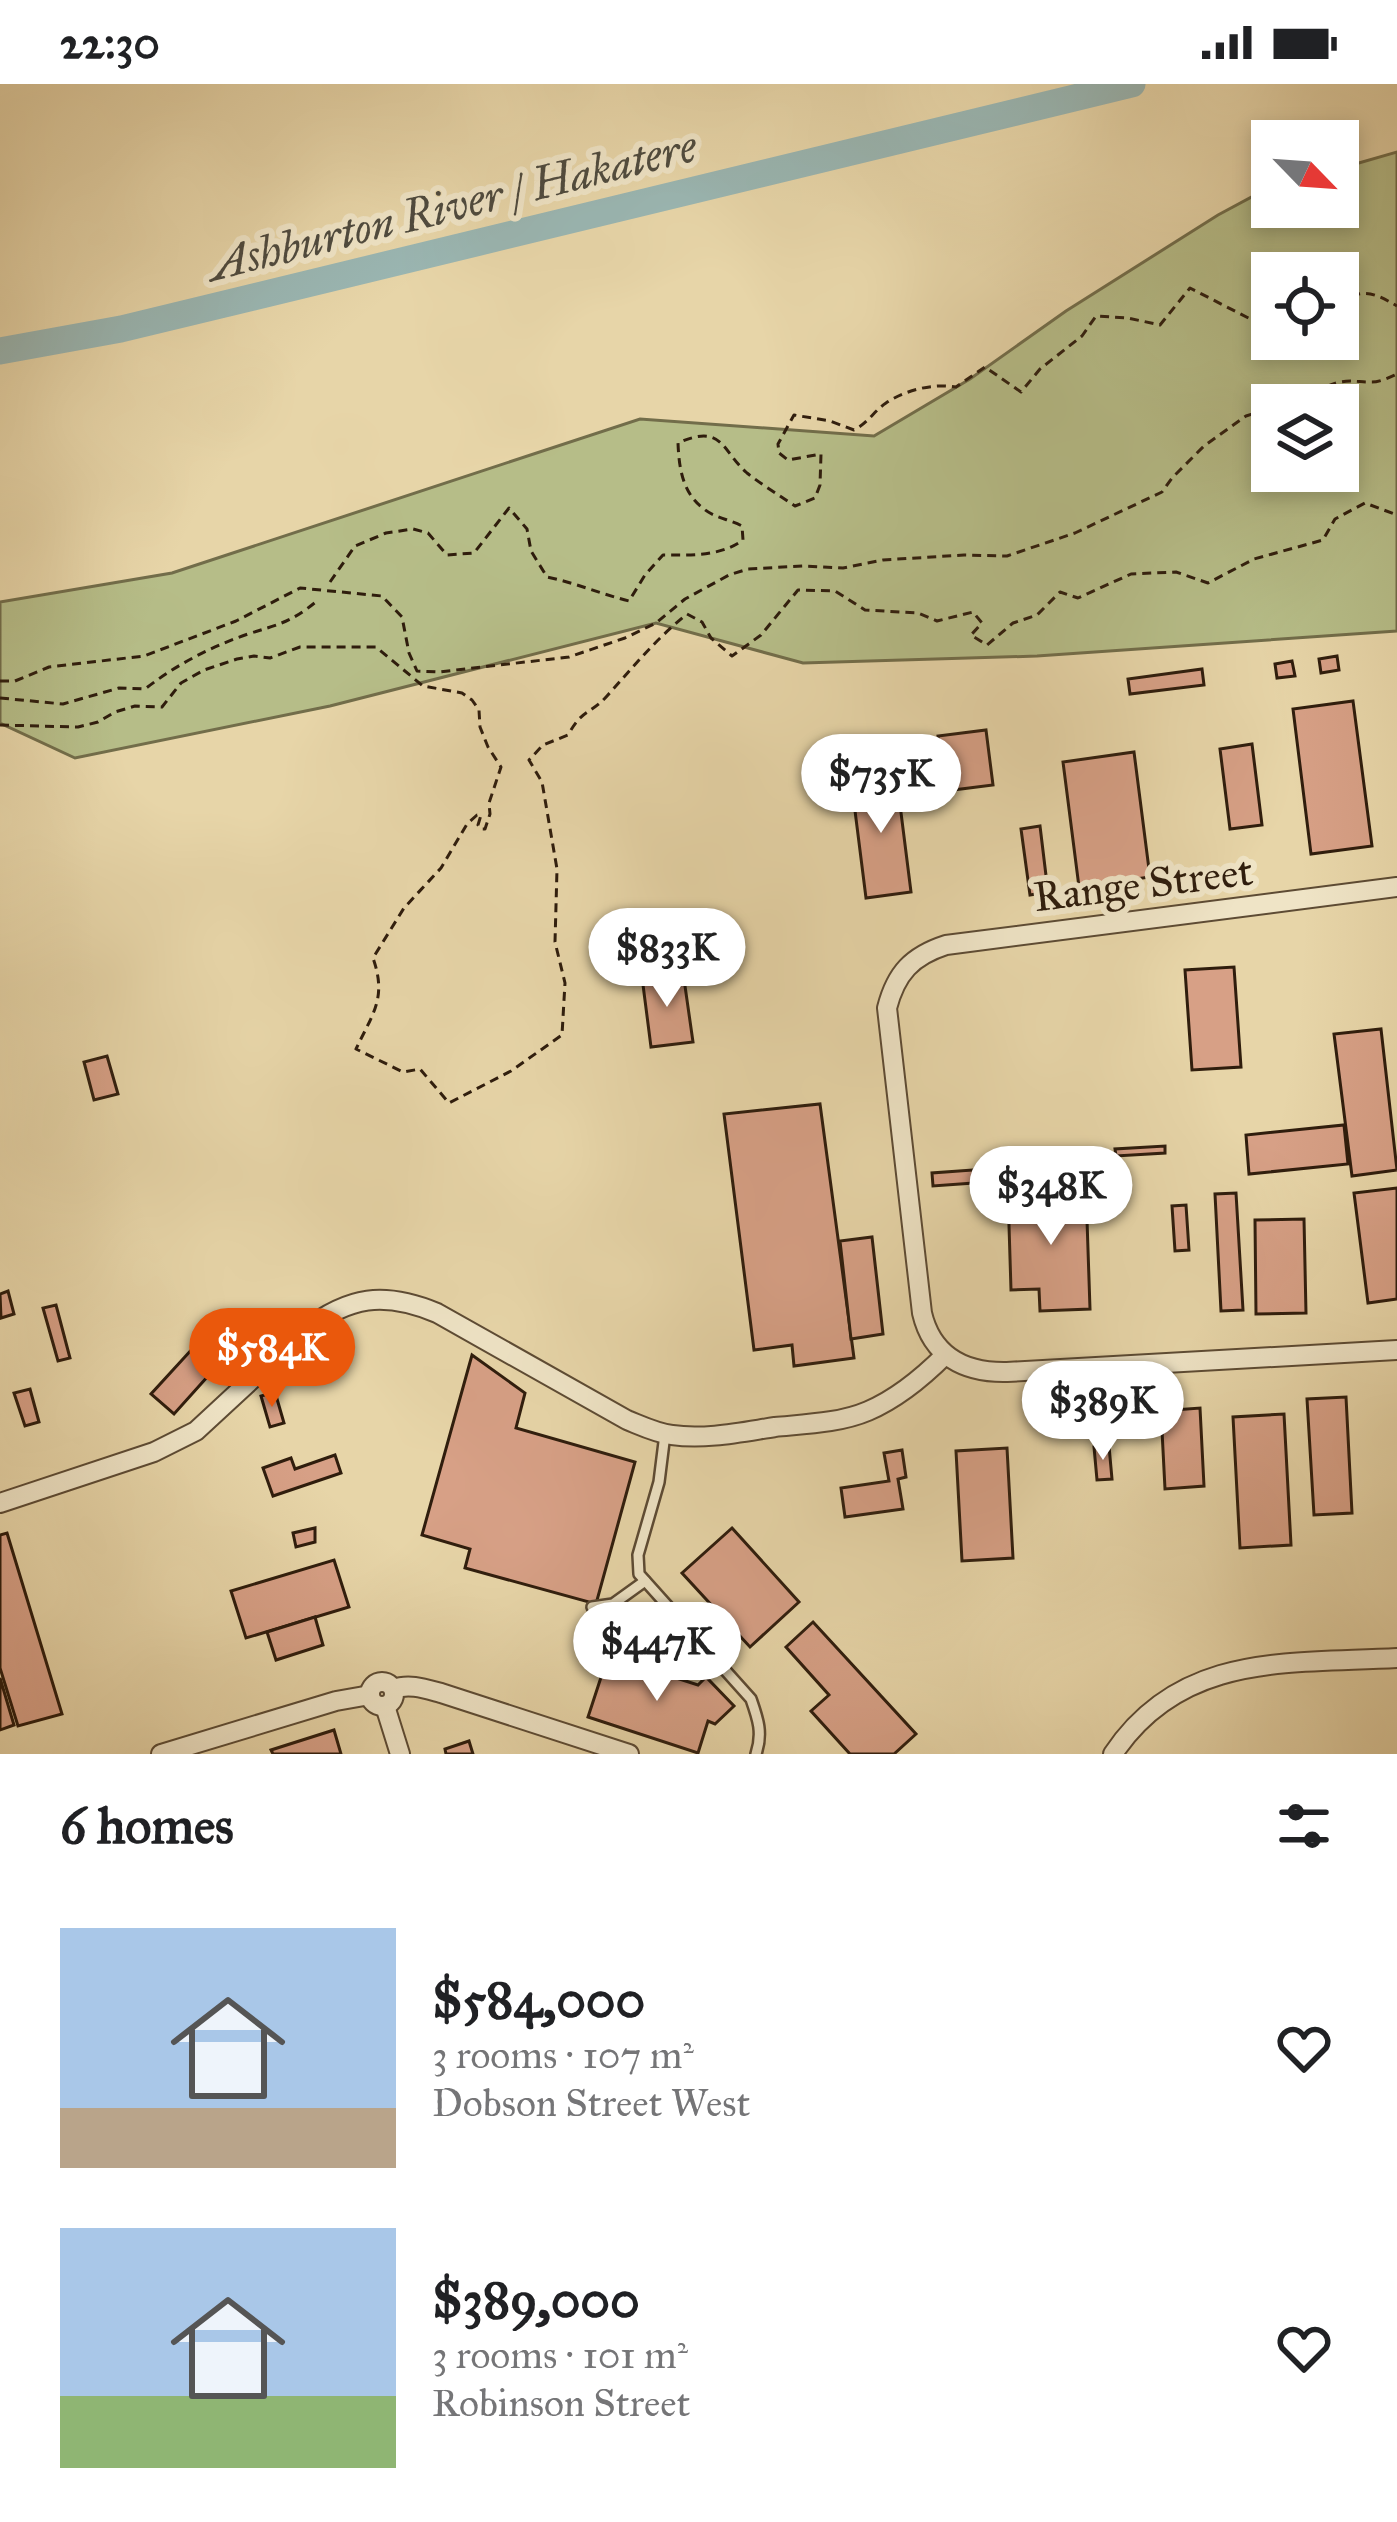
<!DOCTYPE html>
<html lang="en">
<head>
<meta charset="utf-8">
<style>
	:root { --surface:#fff; --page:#f6f6f6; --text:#202124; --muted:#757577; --accent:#ea580c }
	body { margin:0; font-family:"IM FELL Great Primer",serif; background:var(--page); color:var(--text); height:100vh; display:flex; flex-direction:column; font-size:45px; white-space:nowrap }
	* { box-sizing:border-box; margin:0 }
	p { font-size:39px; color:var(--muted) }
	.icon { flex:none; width:66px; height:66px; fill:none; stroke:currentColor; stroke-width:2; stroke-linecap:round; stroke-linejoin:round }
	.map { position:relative; height:1670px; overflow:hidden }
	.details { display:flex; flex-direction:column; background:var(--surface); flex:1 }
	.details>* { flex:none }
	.needle { width:78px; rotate:115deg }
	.fabs { position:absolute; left:1251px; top:36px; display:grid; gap:24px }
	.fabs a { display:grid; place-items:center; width:108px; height:108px; border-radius:0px; background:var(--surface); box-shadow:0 6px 18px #0003; font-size:60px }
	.price { position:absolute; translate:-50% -102px; padding:0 27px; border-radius:42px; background:#fff; color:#222; font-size:39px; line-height:78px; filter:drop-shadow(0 3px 6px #0008) }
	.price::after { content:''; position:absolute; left:50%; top:72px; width:36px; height:27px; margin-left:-18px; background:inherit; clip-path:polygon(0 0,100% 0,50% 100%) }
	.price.current { background:var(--accent); color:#fff }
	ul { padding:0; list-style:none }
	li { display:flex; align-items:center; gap:36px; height:300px; padding:0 60px }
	li span { display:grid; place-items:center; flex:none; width:336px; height:240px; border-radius:0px; color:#555 }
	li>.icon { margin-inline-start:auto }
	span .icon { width:144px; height:144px; fill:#fffc; stroke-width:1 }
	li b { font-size:51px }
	h2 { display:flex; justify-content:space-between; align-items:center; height:144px; padding:0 60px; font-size:51px }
	.status { display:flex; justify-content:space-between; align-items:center; height:84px; padding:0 60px; background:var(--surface); direction:ltr }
	.status svg { height:33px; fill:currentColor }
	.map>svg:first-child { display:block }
</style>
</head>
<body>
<div class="status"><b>22:30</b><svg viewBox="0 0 49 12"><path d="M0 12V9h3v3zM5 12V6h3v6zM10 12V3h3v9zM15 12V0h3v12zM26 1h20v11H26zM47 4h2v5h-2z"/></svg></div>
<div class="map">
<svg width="1397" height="1670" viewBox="0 0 1397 1670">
	<rect width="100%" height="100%" fill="#e7d5a8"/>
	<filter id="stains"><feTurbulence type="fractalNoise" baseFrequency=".00167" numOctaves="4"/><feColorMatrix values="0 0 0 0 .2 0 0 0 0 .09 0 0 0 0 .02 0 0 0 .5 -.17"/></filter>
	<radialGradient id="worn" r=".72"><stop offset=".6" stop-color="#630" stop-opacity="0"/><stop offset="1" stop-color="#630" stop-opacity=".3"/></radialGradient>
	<path fill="#b6bd88" stroke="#726d4a" stroke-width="3" fill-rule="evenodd" d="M 1397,68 L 1397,547 L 1037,572 L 803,579 L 656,539 L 330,622 L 75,674 L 0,639 L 0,518 L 172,489 L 640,335 L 874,352 L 970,295 L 1066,227 L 1218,131 L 1272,102 L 1272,123 L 1338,123 L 1338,85 ZM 1272,189 L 1338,189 L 1338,255 L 1272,255 ZM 1272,321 L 1338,321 L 1338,387 L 1272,387 Z"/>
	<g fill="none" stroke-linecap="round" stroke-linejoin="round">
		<path stroke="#9ab6b2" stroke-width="27" d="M 0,267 L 121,245 L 1132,0"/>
	</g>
	<g fill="#d7a086" stroke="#2f1d0d" stroke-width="3">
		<path d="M 1337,572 L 1339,586 L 1321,589 L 1319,575 Z"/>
		<path d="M 1292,577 L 1295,592 L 1277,594 L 1275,580 Z"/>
		<path d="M 1202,585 L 1204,601 L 1130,610 L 1128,595 Z"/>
		<path d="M 1353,617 L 1372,762 L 1311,770 L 1293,625 Z"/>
		<path d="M 986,646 L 993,701 L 945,707 L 938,652 Z"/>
		<path d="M 1252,660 L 1262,741 L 1230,745 L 1220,665 Z"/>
		<path d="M 1134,668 L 1150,793 L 1079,803 L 1063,678 Z"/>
		<path d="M 896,689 L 911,808 L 866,814 L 851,695 Z"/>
		<path d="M 1040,742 L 1048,808 L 1030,811 L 1021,745 Z"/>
		<path d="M 1234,883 L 1241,983 L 1192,986 L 1185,886 Z"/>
		<path d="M 683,888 L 693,958 L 651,963 L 642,893 Z"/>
		<path d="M 1381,945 L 1397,1086 L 1352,1092 L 1334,950 Z"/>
		<path d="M 107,972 L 118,1010 L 94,1016 L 84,978 Z"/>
		<path d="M 820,1020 L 854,1274 L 794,1282 L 792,1261 L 754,1266 L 724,1030 Z"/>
		<path d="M 1344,1041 L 1348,1080 L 1249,1090 L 1246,1051 Z"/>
		<path d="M 1165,1062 L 1165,1069 L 1116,1072 L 1115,1065 Z"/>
		<path d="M 986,1085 L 987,1098 L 933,1102 L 932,1089 Z"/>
		<path d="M 1397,1104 L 1397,1215 L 1368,1219 L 1354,1109 Z"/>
		<path d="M 1086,1106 L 1090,1225 L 1040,1227 L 1039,1205 L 1011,1206 L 1008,1109 Z"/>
		<path d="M 1236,1109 L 1243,1226 L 1221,1227 L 1215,1110 Z"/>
		<path d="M 1186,1121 L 1189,1166 L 1175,1167 L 1172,1122 Z"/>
		<path d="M 1304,1135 L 1306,1229 L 1256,1230 L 1255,1136 Z"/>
		<path d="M 872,1153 L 883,1250 L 851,1255 L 840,1157 Z"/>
		<path d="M 8,1207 L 14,1230 L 1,1234 L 0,1210 Z"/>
		<path d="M 56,1221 L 70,1274 L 58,1277 L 43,1224 Z"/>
		<path d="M 204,1252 L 226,1272 L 174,1330 L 151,1310 Z"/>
		<path d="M 472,1271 L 525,1309 L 516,1344 L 635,1378 L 596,1520 L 465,1484 L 470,1465 L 422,1451 Z"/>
		<path d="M 30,1305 L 39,1338 L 25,1342 L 14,1309 Z"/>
		<path d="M 275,1308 L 284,1339 L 270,1343 L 261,1312 Z"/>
		<path d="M 1346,1313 L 1352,1429 L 1314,1431 L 1307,1315 Z"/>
		<path d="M 1200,1324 L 1204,1402 L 1165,1405 L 1161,1327 Z"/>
		<path d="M 1284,1330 L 1291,1461 L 1240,1464 L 1233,1333 Z"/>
		<path d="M 1109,1362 L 1112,1395 L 1097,1396 L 1094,1363 Z"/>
		<path d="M 1007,1364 L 1013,1474 L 962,1477 L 956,1367 Z"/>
		<path d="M 902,1366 L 906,1393 L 898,1395 L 903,1425 L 845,1433 L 841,1404 L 889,1397 L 884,1369 Z"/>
		<path d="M 335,1371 L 341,1389 L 273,1412 L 263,1384 L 291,1374 L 295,1385 Z"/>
		<path d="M 315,1444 L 315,1458 L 296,1463 L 293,1449 Z"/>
		<path d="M 732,1444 L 799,1518 L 750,1563 L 682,1489 Z"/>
		<path d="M 7,1449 L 62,1630 L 18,1642 L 0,1584 L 0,1451 Z"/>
		<path d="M 334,1476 L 349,1523 L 246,1554 L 231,1507 Z"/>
		<path d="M 315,1533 L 323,1561 L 276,1576 L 267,1548 Z"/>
		<path d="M 813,1538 L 916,1650 L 894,1670 L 850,1670 L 811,1627 L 829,1611 L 786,1563 Z"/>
		<path d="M 608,1572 L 698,1601 L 706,1593 L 734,1622 L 715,1640 L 708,1637 L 698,1669 L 588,1633 Z"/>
		<path d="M 0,1594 L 14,1641 L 0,1646 Z"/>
		<path d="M 334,1646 L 341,1670 L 273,1670 L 271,1666 Z"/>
		<path d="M 469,1657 L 473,1670 L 446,1670 L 445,1665 Z"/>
	</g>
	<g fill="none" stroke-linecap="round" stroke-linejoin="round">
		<defs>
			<g id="service">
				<path d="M 665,1350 L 659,1398 L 638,1471 L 639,1490 L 751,1615 C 758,1635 763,1649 756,1670"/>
				<path d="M 592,1523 L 613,1520 L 645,1497"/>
			</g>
			<g id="minor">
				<path d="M 1397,803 L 946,861 C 912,872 896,889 887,924 L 922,1229 C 932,1272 964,1289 1007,1288 L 1397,1266"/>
				<path d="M 0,1419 L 154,1368 L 196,1347 L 304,1247 C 349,1212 384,1207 437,1229 L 627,1336 C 642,1342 656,1349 672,1351 C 705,1356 742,1348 775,1343 C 806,1340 840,1339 868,1327 C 896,1315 924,1292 945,1271"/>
				<circle cx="382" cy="1610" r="12"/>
				<path d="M 394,1605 C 409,1599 426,1605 441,1609 L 629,1670"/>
				<path d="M 385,1622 L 400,1670"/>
				<path d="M 161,1670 L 336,1617 L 370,1611"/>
				<path d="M 1113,1670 C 1181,1568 1289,1580 1397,1574"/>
			</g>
		</defs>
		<use href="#service" stroke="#5d4b34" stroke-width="14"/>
		<use href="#minor" stroke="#5d4b34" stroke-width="22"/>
		<g stroke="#2f1d0d" stroke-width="3" stroke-dasharray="9 6" stroke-linecap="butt">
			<path d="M 1338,219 C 1363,204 1373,208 1397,222"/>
			<path d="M 1287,321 C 1307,317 1320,302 1340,298 C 1351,296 1359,298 1369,298 C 1378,299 1388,294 1397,290"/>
			<path d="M 330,498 L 355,462 L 386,449 L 413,445 L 428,449 L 447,471 L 474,469 L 509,424 L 527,445 L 531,467 L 547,493 C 576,499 601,510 629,517 L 645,491 L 663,471 C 691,471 719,473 743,456 L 742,442 C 731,436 713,433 704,425 C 682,409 679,383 678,359 C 723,339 721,366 747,389 C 762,401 779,411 795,422 L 815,414 L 820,401 L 821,370 L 788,376 L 779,369 L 778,360 L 794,331 L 830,337 L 854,346 C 868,339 874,327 886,319 C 905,306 934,299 956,303 L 985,283 L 1021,308 L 1040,285 L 1082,252 L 1096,232 L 1128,234 L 1160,241 L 1190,204 L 1260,240 L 1272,238"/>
			<path d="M 0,597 L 15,597 L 49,583 L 144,572 L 236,537 L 300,504 L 382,512 L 402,533 L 409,569 L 417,587 L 439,588 L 569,573 L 625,554 L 656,539 L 685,515 L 729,491 L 748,485 L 803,482 L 843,484 L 883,476 L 964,471 L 1007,472 L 1075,449 L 1162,408 L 1172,394 L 1204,362 L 1246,332 L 1272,324"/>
			<path d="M 0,614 L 63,620 L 119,604 L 145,605 C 176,581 210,563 248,550 C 279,540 290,539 317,517"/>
			<path d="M 0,641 L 78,643 L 98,638 L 115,628 L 135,622 L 162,623 L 181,599 L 204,586 L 237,575 L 254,572 L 270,574 L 300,563 L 376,563 L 423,602 L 462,609 L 472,616 L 479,626 L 480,643 L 488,663 L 501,683 L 489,719 L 490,730 L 485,745 L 481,745 L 478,741 L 481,731 L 477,731 L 467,740 L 441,784 L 404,824 L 373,874 C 387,914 373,929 356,965 L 403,988 L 420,985 L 449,1019 L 511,987 L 562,951 L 565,899 L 555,858 L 557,785 L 542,698 L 529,676 L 543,661 L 568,651 C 583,624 590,631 607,612 C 634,582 655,556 687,530 L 702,538 L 711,554 L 732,572 L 761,551 L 798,506 L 835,507 L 865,526 L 918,529 L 937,537 L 973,528 L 982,539 L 971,551 L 987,561 L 1013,539 L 1037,531 L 1060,508 L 1078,514 L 1131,490 L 1176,488 L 1208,499 L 1254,475 L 1323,456 L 1335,435 L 1365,419 L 1397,431"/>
		</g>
		<use href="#service" stroke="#efe4c6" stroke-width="9"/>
		<use href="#minor" stroke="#efe4c6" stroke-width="18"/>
	</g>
	<g text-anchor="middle" stroke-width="12" stroke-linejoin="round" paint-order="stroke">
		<g font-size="42" fill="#2f1d0d" stroke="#efe4c6">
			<text transform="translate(1143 799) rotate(-7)" y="15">Range Street</text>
		</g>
		<g font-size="45" font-style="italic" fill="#4f4b3f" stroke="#efe4c6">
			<text transform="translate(452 121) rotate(-14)" y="16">Ashburton River / Hakatere</text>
		</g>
	</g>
	<rect width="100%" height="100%" filter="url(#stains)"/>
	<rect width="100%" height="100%" fill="url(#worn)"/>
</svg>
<div class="fabs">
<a><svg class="needle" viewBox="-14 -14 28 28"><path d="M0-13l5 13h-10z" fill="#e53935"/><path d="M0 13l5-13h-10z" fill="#757577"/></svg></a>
<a><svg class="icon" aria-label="locate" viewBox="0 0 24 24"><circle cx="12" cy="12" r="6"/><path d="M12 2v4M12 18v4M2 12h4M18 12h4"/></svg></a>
<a><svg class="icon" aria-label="layers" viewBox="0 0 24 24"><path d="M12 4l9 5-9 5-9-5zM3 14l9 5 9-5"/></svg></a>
</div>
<b class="price" style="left:881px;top:752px">$735K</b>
<b class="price" style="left:667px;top:926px">$833K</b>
<b class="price" style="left:1051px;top:1164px">$348K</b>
<b class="price current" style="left:272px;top:1326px">$584K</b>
<b class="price" style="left:1103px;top:1379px">$389K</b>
<b class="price" style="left:657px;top:1620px">$447K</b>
</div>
<section class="details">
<h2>6 homes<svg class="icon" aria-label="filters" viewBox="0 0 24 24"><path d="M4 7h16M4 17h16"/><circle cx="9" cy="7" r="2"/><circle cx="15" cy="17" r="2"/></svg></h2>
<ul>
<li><span style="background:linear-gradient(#a9c7e8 75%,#b9a48a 0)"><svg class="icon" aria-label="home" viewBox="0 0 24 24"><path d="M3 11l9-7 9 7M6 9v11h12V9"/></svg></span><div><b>$584,000</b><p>3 rooms · 107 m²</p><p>Dobson Street West</p></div><svg class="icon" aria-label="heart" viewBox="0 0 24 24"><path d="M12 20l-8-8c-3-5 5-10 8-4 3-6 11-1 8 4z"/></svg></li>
<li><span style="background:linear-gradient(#a9c7e8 70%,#8fb573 0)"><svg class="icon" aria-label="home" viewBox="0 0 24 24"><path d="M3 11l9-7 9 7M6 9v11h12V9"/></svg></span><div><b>$389,000</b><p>3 rooms · 101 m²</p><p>Robinson Street</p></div><svg class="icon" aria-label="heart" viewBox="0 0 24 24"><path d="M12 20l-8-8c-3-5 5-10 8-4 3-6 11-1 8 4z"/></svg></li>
</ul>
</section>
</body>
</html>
